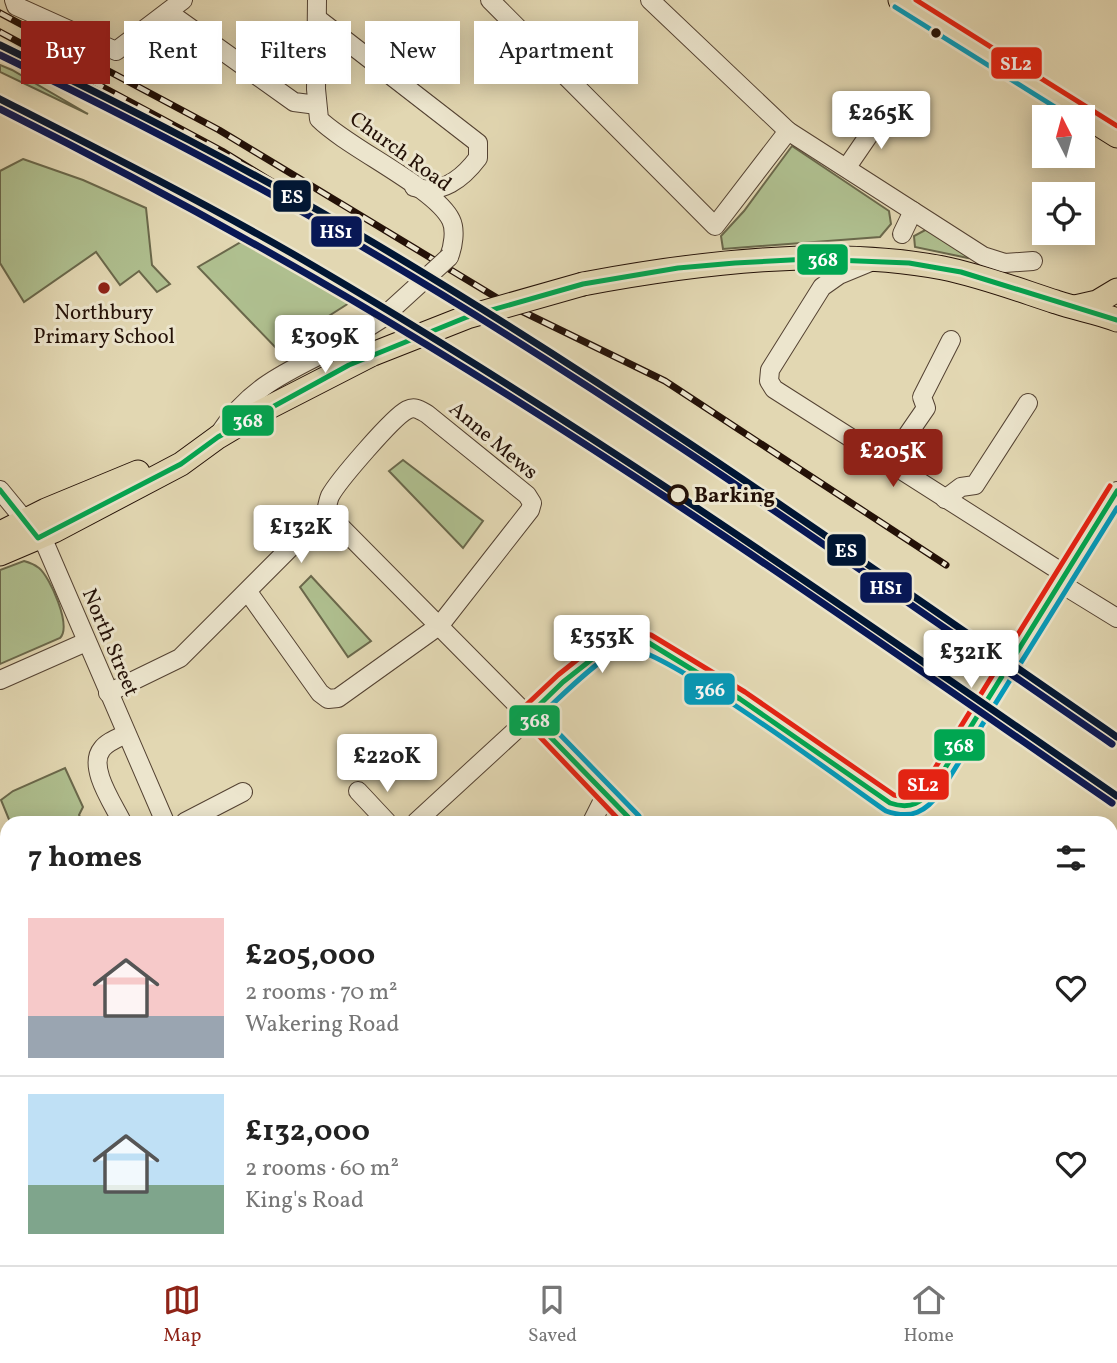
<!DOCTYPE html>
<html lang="en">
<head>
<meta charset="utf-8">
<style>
	:root { --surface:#fff; --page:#f6f6f6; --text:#222; --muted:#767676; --line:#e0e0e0; --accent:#8f2418 }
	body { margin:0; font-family:Vollkorn,serif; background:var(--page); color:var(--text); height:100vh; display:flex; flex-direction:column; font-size:26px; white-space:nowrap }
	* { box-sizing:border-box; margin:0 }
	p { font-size:23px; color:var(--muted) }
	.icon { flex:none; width:38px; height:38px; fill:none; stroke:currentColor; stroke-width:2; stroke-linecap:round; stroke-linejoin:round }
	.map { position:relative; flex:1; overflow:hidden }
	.panel { position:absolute; left:0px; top:816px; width:1118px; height:450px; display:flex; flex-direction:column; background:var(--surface); border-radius:21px 21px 0 0; box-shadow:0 4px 18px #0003 }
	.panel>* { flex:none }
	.guide { position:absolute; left:21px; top:21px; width:700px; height:63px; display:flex; gap:14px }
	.needle { width:46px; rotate:354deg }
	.controls { position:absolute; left:1032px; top:105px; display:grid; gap:14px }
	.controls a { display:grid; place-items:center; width:63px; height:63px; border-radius:0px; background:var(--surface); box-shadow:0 4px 18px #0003; font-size:35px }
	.price { position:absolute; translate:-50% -60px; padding:0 16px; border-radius:7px; background:#fff; color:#222; font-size:23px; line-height:46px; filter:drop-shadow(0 2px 4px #0008) }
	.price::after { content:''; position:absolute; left:50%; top:42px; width:21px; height:16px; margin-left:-10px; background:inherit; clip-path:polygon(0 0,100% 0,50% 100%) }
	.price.active { background:var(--accent); color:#fff }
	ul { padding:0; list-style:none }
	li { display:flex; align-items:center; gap:21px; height:175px; padding:0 28px }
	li+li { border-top:2px solid var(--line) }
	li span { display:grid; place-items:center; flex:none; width:196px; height:140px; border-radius:0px; color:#555 }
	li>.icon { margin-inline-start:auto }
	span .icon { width:84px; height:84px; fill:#fffc; stroke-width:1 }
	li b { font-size:30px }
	h2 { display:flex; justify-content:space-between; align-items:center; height:84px; padding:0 28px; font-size:30px }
	.tag { padding:0 24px; border-radius:0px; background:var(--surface); box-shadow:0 4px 18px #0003; font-size:24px; line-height:63px }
	.tag.active { background:var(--accent); color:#fff }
	.menu { display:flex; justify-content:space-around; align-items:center; height:98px; border-top:2px solid var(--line); background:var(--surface); font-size:19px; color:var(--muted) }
	.menu a { display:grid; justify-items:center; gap:4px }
	.menu .active { color:var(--accent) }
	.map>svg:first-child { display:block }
</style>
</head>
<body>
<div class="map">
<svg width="1117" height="1265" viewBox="0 0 1117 1265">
	<rect width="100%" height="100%" fill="#e2d7b2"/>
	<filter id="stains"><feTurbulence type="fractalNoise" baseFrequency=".00286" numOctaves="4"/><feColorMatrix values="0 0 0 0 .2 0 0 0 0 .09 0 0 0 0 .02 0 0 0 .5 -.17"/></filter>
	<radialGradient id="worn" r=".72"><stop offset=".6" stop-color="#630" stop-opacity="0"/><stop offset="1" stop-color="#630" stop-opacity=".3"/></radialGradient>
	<g fill="#afbf8f" stroke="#6a684b" stroke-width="2">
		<path d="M 0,65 L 12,70 L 88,114 L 0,72 Z"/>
		<path d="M 792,146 L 889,211 L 891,224 L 880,237 L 723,249 L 721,236 L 744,211 Z"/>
		<path d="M 23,159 L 83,180 L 146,208 L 152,265 L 170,284 L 157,292 L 139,271 L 120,285 L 96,252 L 24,302 L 0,263 L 0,171 Z"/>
		<path d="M 929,228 L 969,255 L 968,258 L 915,247 L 914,236 Z"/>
		<path d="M 241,242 L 314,281 L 349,303 L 277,349 L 198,267 Z"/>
		<path d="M 403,460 L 483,521 L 463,548 L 389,471 Z"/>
		<path d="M 24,561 C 28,562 35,565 39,568 C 50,577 72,626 60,638 L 0,664 L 0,570 Z"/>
		<path d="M 311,576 L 371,641 L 348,657 L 300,587 Z"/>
		<path d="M 65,768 L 83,807 L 79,815 L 83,822 L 10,822 L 1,800 L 13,791 Z"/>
		<path d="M 7,917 L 7,973 L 0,975 L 0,919 Z"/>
		<path d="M 7,1029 L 7,1094 L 0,1096 L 0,1031 Z"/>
		<path d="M 7,1196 L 7,1258 L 317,1258 L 319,1265 L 0,1265 L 0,1197 Z"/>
		<path d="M 846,1258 L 903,1258 L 896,1265 L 840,1265 Z"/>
	</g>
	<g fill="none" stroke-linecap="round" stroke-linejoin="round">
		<defs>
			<g id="minor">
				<path d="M 14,0 L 16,6 L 116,51 L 183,0"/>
				<path d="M 317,0 L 316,89 L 319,119 C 348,148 436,188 451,220 C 456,230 453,247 449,257"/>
				<path d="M 490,0 L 715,226 L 788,131"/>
				<path d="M 650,0 L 788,131 L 983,256 L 1005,263 L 1033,261"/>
				<path d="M 168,12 L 294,102 L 317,105"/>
				<path d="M 318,19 L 478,143 L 478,158 C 463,178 441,196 414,187"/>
				<path d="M 847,167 L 884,113"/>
				<path d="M 902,234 L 913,211"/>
				<path d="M 873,261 L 839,275 L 822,287 L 770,370 L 769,381 L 774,389 L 1066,575"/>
				<path d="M 219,434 C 253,382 293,370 345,342"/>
				<path d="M 888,463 L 926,408 L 922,397 L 951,340"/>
				<path d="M 0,490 L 46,546 L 165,822"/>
				<path d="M 945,499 L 961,487 L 975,485 L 1028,403"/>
				<path d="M 326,512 L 633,822"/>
				<path d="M 1060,583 L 1117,618"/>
				<path d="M 248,592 L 320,693 L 328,699 L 338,698 L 440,625 L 530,510 L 532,503 L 527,495 L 427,414 C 420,410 415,406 407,410 C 393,417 338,481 330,496 C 328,501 327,507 326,512"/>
				<path d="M 0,680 L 86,642"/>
				<path d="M 108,693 L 180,658 L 326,512"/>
				<path d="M 358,791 L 387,822"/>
				<path d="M 122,822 C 114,805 87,767 102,749 C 107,742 118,738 126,734"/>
				<path d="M 185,822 L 243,792"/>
				<path d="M 416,822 L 516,730 L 539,704 L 606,648 L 623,639 L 649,643 L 669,653 L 890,803 C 913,812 921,805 934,786 L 1117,491"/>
				<path d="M 592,822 L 606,794"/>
				<path d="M 0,1018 L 7,1016"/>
				<path d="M 0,1144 L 7,1143"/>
				<path d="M 0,1177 L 7,1176"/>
				<path d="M 1111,1185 L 1117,1181"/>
				<path d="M 336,1258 L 339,1265"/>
				<path d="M 655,1258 L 666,1265"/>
				<path d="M 1043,1258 L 1048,1265"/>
				<path d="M 749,1265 L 754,1258"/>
			</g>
			<g id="major">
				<path d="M 900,0 L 1117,136"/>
				<path d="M 583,284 C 695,263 830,246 943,268 C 982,276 1019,290 1056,302 C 1076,309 1097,312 1117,320"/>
				<path d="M 1075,307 L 1097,302 L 1117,290"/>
				<path d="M 0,533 L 46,510 L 138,472"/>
				<path d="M 0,554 L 54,531 L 181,464 L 218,437 L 260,412 L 373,354"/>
			</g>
		</defs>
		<use href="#minor" stroke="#544232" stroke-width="20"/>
		<use href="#major" stroke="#241107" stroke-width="25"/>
		<use href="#minor" stroke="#ece5cd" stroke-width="18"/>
		<use href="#major" stroke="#e2d7b2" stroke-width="23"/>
		<defs>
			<g id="rail">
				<path d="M 0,13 L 219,130 L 507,304 L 665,381 L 946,565"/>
				<path d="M 0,32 L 222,151 L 450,291"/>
			</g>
		</defs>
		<use href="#rail" stroke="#241107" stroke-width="7"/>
		<use href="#rail" stroke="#ece5cd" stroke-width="4.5" stroke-dasharray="13" stroke-linecap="butt"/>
		<defs>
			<path id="minor-bridge" d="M 345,342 L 381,319 L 449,257"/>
			<path id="major-bridge" d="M 373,354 L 467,317 L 583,284"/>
		</defs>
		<use href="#minor-bridge" stroke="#544232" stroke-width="20" stroke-linecap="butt"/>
		<use href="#major-bridge" stroke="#241107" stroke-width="25" stroke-linecap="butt"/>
		<use href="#minor-bridge" stroke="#ece5cd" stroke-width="18"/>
		<use href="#major-bridge" stroke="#e2d7b2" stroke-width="23"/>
		<defs>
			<g id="bus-1">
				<path d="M 0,490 L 38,538 L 181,464 L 218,437 L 349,365 L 467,317 L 583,284 L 678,268 L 735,263 L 809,259 L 909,263 L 961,272 L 1117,320"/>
				<path d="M 633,822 L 529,715 L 563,682 L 606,648 L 623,639 L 649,643 L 740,699 L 890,803 C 911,810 922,803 934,786 L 1117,491"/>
			</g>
			<g id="bus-2">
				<path d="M 895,7 L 1071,117"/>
				<path d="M 639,816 L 541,715 C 557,700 605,652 624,648 C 657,642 848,785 886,811 C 911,820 926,812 941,791 L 1117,508"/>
			</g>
			<g id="bus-3">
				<path d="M 916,0 L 1117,126"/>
				<path d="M 621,822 L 520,716 L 522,709 L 558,675 L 602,640 L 622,630 L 651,635 L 745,692 L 894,795 L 909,798 L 927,781 L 1110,486"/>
			</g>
		</defs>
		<use href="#bus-1" stroke="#ece5cd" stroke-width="10"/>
		<use href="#bus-2" stroke="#ece5cd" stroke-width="10"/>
		<use href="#bus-3" stroke="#ece5cd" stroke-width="10"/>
		<use href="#bus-1" stroke="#00a651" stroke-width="5"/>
		<use href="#bus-2" stroke="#049aba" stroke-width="5"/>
		<use href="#bus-3" stroke="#e42313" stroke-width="5"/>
		<defs>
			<g id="rail-1">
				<path d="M 0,45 C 127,107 253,171 374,243 C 629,395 872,568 1117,737"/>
				<path d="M 0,99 C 98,149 197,199 293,254 C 577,419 847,609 1117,796"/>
			</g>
			<g id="rail-2">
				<path d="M 0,55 C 124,115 247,178 366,249 C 623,400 867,575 1112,744"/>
				<path d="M 0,109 C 145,182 288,260 427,345 C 662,488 886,647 1112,803"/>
			</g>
		</defs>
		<use href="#rail-1" stroke="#ece5cd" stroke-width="12"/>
		<use href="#rail-2" stroke="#ece5cd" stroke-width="12"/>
		<use href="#rail-1" stroke="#011633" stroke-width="7"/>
		<use href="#rail-2" stroke="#091855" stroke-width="7"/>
	</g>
	<circle fill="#241107" stroke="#ece5cd" stroke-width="2.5" cx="936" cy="33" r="6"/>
	<circle fill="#8f2418" stroke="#ece5cd" stroke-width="2.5" cx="104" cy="288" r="7"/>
	<circle fill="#ece5cd" stroke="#241107" stroke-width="3.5" cx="678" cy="495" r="9"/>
	<g text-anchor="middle" stroke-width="6" stroke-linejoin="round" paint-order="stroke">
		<g font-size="21" fill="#241107" stroke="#ece5cd">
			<text transform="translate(401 151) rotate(36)" y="7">Church Road</text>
			<text transform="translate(494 440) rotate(40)" y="7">Anne Mews</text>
			<text transform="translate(111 642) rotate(67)" y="7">North Street</text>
		</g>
		<g font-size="21" fill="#241107" stroke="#ece5cd">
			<text x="104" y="319">Northbury<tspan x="104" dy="24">Primary School</tspan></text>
		</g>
		<g font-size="21" font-weight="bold" fill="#241107" stroke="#ece5cd" text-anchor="start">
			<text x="694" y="502">Barking</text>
		</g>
	</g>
	<g stroke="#ece5cd" stroke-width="2.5">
		<rect x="990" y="46" width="53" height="34" rx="7" fill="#e42313"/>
		<rect x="272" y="179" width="40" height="34" rx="7" fill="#011633"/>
		<rect x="310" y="215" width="53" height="33" rx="7" fill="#091855"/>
		<rect x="796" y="243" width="53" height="33" rx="7" fill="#00a651"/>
		<rect x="221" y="404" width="54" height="33" rx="7" fill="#00a651"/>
		<rect x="826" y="533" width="41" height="34" rx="7" fill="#011633"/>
		<rect x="859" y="571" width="54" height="33" rx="7" fill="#091855"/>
		<rect x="683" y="672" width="53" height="34" rx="7" fill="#049aba"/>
		<rect x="508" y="704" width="53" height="33" rx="7" fill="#00a651"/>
		<rect x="933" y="728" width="53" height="34" rx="7" fill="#00a651"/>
		<rect x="897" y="768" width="53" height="33" rx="7" fill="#e42313"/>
	</g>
	<g font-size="19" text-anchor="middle" font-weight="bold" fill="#fff">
		<text x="1016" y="70">SL2</text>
		<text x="292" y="203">ES</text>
		<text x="336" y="238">HS1</text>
		<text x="823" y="266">368</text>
		<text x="248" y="427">368</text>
		<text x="846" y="557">ES</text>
		<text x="886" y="594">HS1</text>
		<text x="710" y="696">366</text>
		<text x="535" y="727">368</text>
		<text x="959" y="752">368</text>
		<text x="923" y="791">SL2</text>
	</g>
	<rect width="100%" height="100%" filter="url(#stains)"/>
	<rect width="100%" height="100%" fill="url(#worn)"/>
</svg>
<div class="controls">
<a><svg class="needle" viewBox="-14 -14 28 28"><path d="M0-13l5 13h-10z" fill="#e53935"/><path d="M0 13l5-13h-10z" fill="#767676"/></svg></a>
<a><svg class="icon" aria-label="locate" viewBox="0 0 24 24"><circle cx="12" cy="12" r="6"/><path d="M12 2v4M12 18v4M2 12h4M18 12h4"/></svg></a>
</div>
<b class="price" style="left:881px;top:151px">£265K</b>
<b class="price" style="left:325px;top:375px">£309K</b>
<b class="price active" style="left:893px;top:489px">£205K</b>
<b class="price" style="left:301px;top:565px">£132K</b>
<b class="price" style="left:602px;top:675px">£353K</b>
<b class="price" style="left:971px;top:690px">£321K</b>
<b class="price" style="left:387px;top:794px">£220K</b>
<div class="guide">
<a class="tag active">Buy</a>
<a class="tag">Rent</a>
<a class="tag">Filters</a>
<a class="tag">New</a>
<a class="tag">Apartment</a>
</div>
<section class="panel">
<h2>7 homes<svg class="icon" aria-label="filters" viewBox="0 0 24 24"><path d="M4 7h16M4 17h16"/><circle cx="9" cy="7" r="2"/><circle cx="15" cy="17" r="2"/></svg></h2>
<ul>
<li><span style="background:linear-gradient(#f6c9c9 70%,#9aa5b1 0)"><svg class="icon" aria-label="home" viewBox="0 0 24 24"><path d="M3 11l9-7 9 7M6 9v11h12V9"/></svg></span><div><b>£205,000</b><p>2 rooms · 70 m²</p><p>Wakering Road</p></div><svg class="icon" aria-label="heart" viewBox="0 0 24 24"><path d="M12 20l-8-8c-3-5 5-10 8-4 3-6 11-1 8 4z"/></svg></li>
<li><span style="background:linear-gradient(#bfe0f5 65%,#7fa58c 0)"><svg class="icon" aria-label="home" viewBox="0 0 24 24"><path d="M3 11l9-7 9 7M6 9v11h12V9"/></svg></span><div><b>£132,000</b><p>2 rooms · 60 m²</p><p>King's Road</p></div><svg class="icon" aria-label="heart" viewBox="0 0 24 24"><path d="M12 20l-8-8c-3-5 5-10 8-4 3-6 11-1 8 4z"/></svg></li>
</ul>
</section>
</div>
<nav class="menu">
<a class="active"><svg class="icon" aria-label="map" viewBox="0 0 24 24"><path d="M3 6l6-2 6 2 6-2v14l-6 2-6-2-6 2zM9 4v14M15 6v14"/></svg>Map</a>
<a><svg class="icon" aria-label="saved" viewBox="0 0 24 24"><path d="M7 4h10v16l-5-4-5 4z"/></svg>Saved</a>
<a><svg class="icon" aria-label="home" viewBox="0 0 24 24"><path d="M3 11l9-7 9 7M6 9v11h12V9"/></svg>Home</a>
</nav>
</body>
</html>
